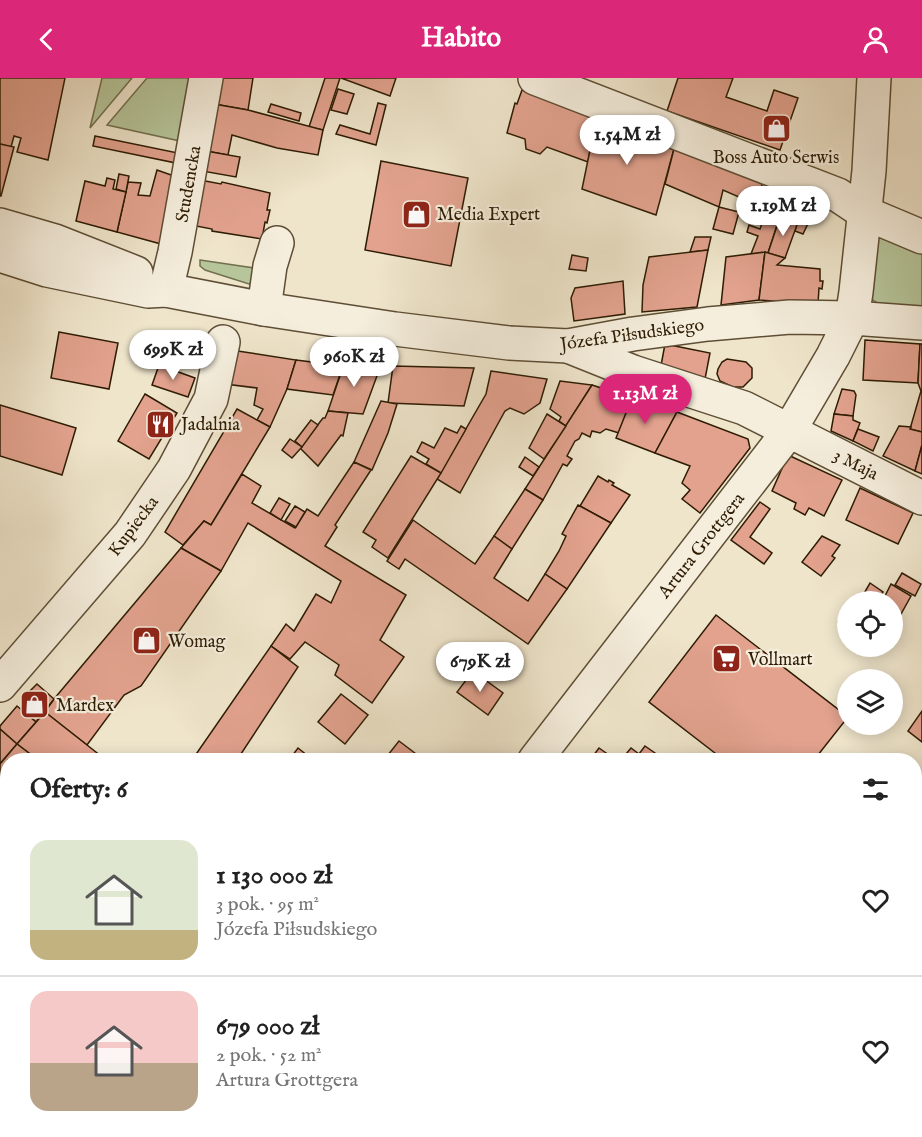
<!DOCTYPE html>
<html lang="pl">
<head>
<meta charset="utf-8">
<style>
	:root { --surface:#fff; --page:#f2f2f2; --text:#222; --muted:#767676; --line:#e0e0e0; --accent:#db2777 }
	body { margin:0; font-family:"IM FELL English",serif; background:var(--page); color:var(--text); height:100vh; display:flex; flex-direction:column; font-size:22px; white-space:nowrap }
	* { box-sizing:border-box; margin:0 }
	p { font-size:20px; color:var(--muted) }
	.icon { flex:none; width:33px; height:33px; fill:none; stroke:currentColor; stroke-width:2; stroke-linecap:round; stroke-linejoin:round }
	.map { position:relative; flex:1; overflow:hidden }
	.side { position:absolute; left:0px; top:675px; width:922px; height:384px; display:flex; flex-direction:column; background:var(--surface); border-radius:24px 24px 0 0; box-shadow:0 3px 15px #0003 }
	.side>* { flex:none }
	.buttons { position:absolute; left:837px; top:513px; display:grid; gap:12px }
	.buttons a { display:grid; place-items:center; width:66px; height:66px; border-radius:50%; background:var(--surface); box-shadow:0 3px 15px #0003; font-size:30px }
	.price { position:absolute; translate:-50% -51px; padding:0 14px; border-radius:21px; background:#fff; color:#222; font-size:20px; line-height:39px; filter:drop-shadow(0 2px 3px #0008) }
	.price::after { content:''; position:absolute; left:50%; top:36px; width:18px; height:14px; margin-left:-9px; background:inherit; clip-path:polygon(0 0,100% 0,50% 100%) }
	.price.on { background:var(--accent); color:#fff }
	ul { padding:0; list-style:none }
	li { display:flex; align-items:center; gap:18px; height:150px; padding:0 30px }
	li+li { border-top:2px solid var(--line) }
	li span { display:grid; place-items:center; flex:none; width:168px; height:120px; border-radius:18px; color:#555 }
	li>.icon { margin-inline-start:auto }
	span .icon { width:72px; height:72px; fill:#fffc; stroke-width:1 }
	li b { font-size:26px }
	h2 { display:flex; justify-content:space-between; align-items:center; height:72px; padding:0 30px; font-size:26px }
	header { display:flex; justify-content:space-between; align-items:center; height:78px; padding:0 30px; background:var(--accent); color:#fff; font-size:27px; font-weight:800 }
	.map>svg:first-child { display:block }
</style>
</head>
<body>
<header><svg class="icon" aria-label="back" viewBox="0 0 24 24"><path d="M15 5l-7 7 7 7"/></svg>Habito<svg class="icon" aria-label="person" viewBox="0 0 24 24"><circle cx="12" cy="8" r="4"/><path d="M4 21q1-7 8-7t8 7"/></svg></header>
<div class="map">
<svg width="922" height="1059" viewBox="0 0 922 1059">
	<rect width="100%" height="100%" fill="#efe5cb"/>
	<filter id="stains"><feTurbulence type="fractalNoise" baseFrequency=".00333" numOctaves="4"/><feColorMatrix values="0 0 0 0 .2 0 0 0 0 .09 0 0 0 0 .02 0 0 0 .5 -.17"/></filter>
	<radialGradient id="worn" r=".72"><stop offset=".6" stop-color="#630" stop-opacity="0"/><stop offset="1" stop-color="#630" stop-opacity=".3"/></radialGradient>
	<g fill="#b6c59a" stroke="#72704e" stroke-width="1.5">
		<path d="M 102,0 L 132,0 L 90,50 Z"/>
		<path d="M 147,0 L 192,0 L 180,63 L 107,47 Z"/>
		<path d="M 877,156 L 922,174 L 922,236 L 885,230 L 870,220 Z"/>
		<path d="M 200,182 L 254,190 L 255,203 L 249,206 L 205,192 L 200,188 Z"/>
	</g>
	<g fill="#e2a28e" stroke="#2d1c03" stroke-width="1.5">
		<path d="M 0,0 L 65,0 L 48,82 L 17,74 L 21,60 L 14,58 L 11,69 L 0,66 Z"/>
		<path d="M 219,0 L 253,0 L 248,32 L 214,26 Z"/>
		<path d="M 325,0 L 340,0 L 323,52 L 309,49 Z"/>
		<path d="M 341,0 L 396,0 L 390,18 Z"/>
		<path d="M 678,0 L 733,0 L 726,19 L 767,33 L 774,12 L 798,20 L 780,72 L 667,33 Z"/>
		<path d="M 338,11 L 354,16 L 347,36 L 331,32 Z"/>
		<path d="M 522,12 L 597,38 L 588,84 L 547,69 L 540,76 L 526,71 L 525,61 L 507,55 L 515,25 L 517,26 Z"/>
		<path d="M 378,25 L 386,27 L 376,67 L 336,56 L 340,47 L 370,56 Z"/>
		<path d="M 214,26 L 248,32 L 323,52 L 318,77 L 277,70 L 232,57 L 228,77 L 206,73 Z"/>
		<path d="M 271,26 L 301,35 L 299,43 L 268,34 Z"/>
		<path d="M 597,38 L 675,67 L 656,137 L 582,111 Z"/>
		<path d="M 95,58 L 178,75 L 176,85 L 93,68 Z"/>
		<path d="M 0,66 L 14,69 L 1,118 L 0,118 Z"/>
		<path d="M 675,67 L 765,101 L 756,119 L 759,120 L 756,128 L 753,129 L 751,128 L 753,125 L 723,112 L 719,129 L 665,106 Z"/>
		<path d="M 206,73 L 240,79 L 236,99 L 202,93 Z"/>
		<path d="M 381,83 L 468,100 L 451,188 L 365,172 Z"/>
		<path d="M 157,92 L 174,98 L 161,166 L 117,154 L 128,104 L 141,105 L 138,117 L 150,118 Z"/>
		<path d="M 119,96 L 129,98 L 126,114 L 116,111 Z"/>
		<path d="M 107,100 L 115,102 L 113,111 L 126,114 L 117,154 L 76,143 L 85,103 L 105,108 Z"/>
		<path d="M 200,102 L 221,106 L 222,104 L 270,115 L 267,132 L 270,132 L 267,145 L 265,144 L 262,161 L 212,153 L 212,151 L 191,147 Z"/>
		<path d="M 799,115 L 818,124 L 803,156 L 795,153 L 798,142 L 790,139 Z"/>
		<path d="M 719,129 L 739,134 L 733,156 L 713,151 Z"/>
		<path d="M 765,136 L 779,141 L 768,175 L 751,176 L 758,158 L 747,154 L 749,147 L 760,151 Z"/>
		<path d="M 781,136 L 798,144 L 785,180 L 768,175 Z"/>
		<path d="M 695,159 L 711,159 L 708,172 L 690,174 Z"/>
		<path d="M 708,172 L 697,229 L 642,234 L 643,207 L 649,179 Z"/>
		<path d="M 765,174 L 759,222 L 721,227 L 726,179 Z"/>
		<path d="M 765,174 L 785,180 L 777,187 L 820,191 L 820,203 L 823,203 L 822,211 L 819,210 L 818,226 L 759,222 Z"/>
		<path d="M 572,177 L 588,180 L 586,193 L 569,191 Z"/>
		<path d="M 623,203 L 625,236 L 574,243 L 571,220 L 575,210 Z"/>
		<path d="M 59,254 L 118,265 L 109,311 L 51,300 Z"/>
		<path d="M 865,262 L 920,266 L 918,305 L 863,302 Z"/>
		<path d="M 665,266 L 710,275 L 705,301 L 660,293 Z"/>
		<path d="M 920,266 L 922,266 L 922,354 L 910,351 L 921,313 L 918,305 Z"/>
		<path d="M 231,272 L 296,282 L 287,311 L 270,349 L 257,342 L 263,331 L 254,327 L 257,310 L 225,306 Z"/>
		<path d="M 727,281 L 746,284 L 752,290 L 752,300 L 743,309 L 733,309 L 720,303 L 717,296 L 718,291 L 722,284 Z"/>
		<path d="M 296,282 L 343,288 L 333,317 L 287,311 Z"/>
		<path d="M 345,283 L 381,287 L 363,336 L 328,333 Z"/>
		<path d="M 159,287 L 195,300 L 188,319 L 152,307 Z"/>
		<path d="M 393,288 L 474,290 L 464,328 L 388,325 Z"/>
		<path d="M 491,293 L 547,301 L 540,325 L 524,336 L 510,330 L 505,333 L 460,415 L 437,401 L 486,316 Z"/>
		<path d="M 560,303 L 592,307 L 566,348 L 559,343 L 561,339 L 550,331 Z"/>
		<path d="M 592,307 L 632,320 L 619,355 L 606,351 L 600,355 L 592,353 L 590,359 L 582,355 L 579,361 L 575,363 L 567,378 L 572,381 L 567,388 L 563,386 L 543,422 L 525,411 Z"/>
		<path d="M 842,311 L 854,313 L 856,317 L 853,338 L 834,336 Z"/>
		<path d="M 145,316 L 177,335 L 149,381 L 118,363 Z"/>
		<path d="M 632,320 L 677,334 L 655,375 L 616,360 Z"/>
		<path d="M 381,323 L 397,326 L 388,355 L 372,392 L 354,384 Z"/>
		<path d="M 0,327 L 76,350 L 62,397 L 0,378 Z"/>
		<path d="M 237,331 L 270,349 L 211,447 L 204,443 L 183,467 L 165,454 Z"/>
		<path d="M 328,333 L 348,335 L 343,358 L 341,357 L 318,388 L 300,370 L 323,340 L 325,340 Z"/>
		<path d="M 677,334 L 748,361 L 750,370 L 700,435 L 682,421 L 690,412 L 682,405 L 690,388 L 655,375 Z"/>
		<path d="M 547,336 L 566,348 L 544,381 L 529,370 Z"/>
		<path d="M 834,336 L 853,338 L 853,342 L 860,345 L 853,363 L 831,353 Z"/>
		<path d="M 311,342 L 318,347 L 302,369 L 295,363 Z"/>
		<path d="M 461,348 L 466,351 L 441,395 L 426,386 L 429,381 L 417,374 L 422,364 L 434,370 L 445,350 L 457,355 Z"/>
		<path d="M 899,348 L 911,349 L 910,351 L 922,354 L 922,367 L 915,393 L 883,378 Z"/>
		<path d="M 858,351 L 879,359 L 873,373 L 853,363 Z"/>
		<path d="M 290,361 L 302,369 L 292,380 L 282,372 Z"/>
		<path d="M 922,367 L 922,396 L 915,393 Z"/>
		<path d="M 788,377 L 842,402 L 824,438 L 809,430 L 805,437 L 794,431 L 796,425 L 772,413 Z"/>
		<path d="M 411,378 L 441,395 L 388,480 L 372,469 L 376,462 L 363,454 Z"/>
		<path d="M 525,379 L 539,389 L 533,398 L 519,389 Z"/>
		<path d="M 354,384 L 371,392 L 335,447 L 337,449 L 325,468 L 406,517 L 380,562 L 404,579 L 372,625 L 335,597 L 339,587 L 305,564 L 290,581 L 271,568 L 286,546 L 294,553 L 316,516 L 331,525 L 341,503 L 248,445 L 221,493 L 181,470 L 204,443 L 211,447 L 242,396 L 261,408 L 252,425 L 295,450 L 307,431 L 318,438 Z"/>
		<path d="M 598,398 L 608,404 L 609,402 L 614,405 L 612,407 L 630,417 L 611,445 L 580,428 Z"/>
		<path d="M 860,410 L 913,435 L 898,466 L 846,442 Z"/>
		<path d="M 525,411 L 543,422 L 512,471 L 494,458 Z"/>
		<path d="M 279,420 L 290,426 L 281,442 L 270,435 Z"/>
		<path d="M 760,424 L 770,431 L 750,459 L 772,475 L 764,486 L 731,462 Z"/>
		<path d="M 578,427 L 611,445 L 567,511 L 545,496 L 559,473 L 566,458 L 562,456 Z"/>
		<path d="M 295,428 L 305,434 L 296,449 L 285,443 Z"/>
		<path d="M 413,442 L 475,486 L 494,458 L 512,471 L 494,500 L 528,523 L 545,496 L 567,511 L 528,566 L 405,481 L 399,491 L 387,483 Z"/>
		<path d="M 822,458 L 840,467 L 832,478 L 835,480 L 821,498 L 802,484 Z"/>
		<path d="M 181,470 L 221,493 L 141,608 L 124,617 L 87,667 L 45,634 L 54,621 Z"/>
		<path d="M 902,495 L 921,506 L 915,518 L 895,507 Z"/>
		<path d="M 870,505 L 883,514 L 877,524 L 859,524 Z"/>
		<path d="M 891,506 L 911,518 L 901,536 L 892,531 L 892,524 L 882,524 Z"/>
		<path d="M 848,532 L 848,551 L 838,544 Z"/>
		<path d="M 716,537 L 848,639 L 814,682 L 724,682 L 649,624 Z"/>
		<path d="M 271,568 L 298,589 L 237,682 L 192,682 Z"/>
		<path d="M 473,593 L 503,615 L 488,637 L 457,614 Z"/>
		<path d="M 37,606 L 54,621 L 36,644 L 21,631 L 33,617 L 29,614 Z"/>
		<path d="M 341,616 L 368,637 L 345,666 L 318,644 Z"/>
		<path d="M 17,628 L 36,644 L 17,666 L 0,651 L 0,648 Z"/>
		<path d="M 922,633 L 922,664 L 908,653 Z"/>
		<path d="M 45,634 L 87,667 L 106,682 L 38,682 L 17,666 Z"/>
		<path d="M 0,651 L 17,666 L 0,686 Z"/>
		<path d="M 399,663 L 424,682 L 384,682 Z"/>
		<path d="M 17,666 L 38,682 L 8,682 L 8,869 L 0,864 L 0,686 Z"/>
		<path d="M 645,668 L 665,682 L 621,682 L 631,670 L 639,676 Z"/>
		<path d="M 298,670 L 313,682 L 289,682 Z"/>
		<path d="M 599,670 L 616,682 L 590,682 Z"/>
		<path d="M 922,786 L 922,909 L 915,918 L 915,796 Z"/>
		<path d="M 0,864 L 8,869 L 8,905 L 0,899 Z"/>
		<path d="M 922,974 L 922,1005 L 915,1000 L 915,984 Z"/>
		<path d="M 146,1052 L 170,1052 L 165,1059 L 157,1059 Z"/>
		<path d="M 357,1052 L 438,1052 L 432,1059 L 351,1059 Z"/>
		<path d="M 721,1052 L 794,1052 L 804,1059 L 731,1059 Z"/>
	</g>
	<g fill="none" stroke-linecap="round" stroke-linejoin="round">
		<defs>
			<g id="minor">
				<path d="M 535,0 L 838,117 L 865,135 L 922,159"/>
				<path d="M 0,147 L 55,163 L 136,195"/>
				<path d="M 0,177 L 47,192 L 148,213 L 166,212 L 264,231 L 395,251 L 509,265 L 568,268 L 633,256 L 708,246 L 790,239 L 852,240 L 922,245"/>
				<path d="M 166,212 L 175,174 L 206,0"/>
				<path d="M 264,231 L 270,188 L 277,165"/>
				<path d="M 568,268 L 633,294 L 744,330 L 922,420"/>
				<path d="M 0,607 L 130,456 L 174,391 L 211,321 L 223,264"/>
				<path d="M 535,682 L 789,353 L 833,278 L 852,240 L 856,214 L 869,93 L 874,0"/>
				<path d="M 915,971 L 922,961"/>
				<path d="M 844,1052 L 852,1057 L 857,1052"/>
				<path d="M 245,1059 L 251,1052"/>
				<path d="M 315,1059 L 321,1052"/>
			</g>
		</defs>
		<use href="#minor" stroke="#5e4e35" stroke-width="36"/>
		<use href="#minor" stroke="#f5eedd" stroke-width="33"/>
	</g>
	<defs>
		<symbol id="shop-square" viewBox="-11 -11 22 22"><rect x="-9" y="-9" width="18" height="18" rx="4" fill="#8f2418" stroke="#f5eedd"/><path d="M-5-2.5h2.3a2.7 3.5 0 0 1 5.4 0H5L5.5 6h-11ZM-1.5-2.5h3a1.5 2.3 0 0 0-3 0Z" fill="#fff"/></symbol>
		<symbol id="restaurant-square" viewBox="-11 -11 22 22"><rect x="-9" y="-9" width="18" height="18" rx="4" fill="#8f2418" stroke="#f5eedd"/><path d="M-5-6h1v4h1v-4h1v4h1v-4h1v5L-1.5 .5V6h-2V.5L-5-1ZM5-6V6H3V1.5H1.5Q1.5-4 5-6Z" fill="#fff"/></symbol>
		<symbol id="supermarket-square" viewBox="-11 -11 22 22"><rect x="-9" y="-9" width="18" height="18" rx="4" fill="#8f2418" stroke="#f5eedd"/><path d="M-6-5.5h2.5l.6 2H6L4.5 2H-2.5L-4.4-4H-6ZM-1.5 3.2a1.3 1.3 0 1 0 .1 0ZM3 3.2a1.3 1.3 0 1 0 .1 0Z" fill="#fff"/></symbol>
	</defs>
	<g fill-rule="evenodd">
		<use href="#shop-square" x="760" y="34" width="33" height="33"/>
		<use href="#shop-square" x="400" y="120" width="33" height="33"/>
		<use href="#restaurant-square" x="144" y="330" width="33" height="33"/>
		<use href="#shop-square" x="130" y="546" width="33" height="33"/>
		<use href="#supermarket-square" x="710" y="564" width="33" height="33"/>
		<use href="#shop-square" x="18" y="610" width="33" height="33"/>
	</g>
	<g text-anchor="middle" stroke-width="4.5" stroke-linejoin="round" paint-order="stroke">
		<g font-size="18" fill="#2d1c03" stroke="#f5eedd" text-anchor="start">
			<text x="776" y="85" text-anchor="middle">Boss Auto Serwis</text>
			<text x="437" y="142">Media Expert</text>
			<text x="181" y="352">Jadalnia</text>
			<text x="168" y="569">Womag</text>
			<text x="748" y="587">Vollmart</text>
			<text x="56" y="633">Mardex</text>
		</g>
		<g font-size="18" fill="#2d1c03" stroke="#f5eedd">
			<text transform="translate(188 106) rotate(-80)" y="6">Studencka</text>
			<text transform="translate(632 256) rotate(-8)" y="6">Józefa Piłsudskiego</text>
			<text transform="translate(856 386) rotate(27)" y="6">3 Maja</text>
			<text transform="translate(133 448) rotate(-53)" y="6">Kupiecka</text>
			<text transform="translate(701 467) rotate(-52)" y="6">Artura Grottgera</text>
		</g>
	</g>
	<rect width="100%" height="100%" filter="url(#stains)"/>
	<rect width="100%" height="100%" fill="url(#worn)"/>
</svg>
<div class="buttons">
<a><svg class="icon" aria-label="locate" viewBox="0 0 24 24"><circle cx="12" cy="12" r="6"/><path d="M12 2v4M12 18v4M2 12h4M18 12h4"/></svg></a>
<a><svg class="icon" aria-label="layers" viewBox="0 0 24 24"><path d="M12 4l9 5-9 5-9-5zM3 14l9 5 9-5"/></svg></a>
</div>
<b class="price" style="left:627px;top:88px">1.54M zł</b>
<b class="price" style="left:783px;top:159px">1.19M zł</b>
<b class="price" style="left:173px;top:303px">699K zł</b>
<b class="price" style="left:354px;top:310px">960K zł</b>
<b class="price on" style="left:645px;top:347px">1.13M zł</b>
<b class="price" style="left:480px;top:615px">679K zł</b>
<section class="side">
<h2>Oferty: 6<svg class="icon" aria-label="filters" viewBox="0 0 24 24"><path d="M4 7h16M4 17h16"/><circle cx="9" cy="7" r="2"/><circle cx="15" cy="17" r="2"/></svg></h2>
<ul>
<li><span style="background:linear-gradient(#dfe7d0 75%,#c2b280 0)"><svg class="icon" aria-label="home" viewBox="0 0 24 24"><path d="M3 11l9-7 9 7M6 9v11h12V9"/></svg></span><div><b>1 130 000 zł</b><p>3 pok. · 95 m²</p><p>Józefa Piłsudskiego</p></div><svg class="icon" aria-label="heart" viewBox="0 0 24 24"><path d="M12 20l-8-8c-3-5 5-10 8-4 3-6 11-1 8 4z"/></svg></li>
<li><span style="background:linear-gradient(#f6c9c9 60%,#b9a48a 0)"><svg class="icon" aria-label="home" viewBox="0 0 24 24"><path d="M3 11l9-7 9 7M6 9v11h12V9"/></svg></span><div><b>679 000 zł</b><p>2 pok. · 52 m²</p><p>Artura Grottgera</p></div><svg class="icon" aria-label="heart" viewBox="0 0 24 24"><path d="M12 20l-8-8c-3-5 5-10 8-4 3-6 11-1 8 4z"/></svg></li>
</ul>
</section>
</div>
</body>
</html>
